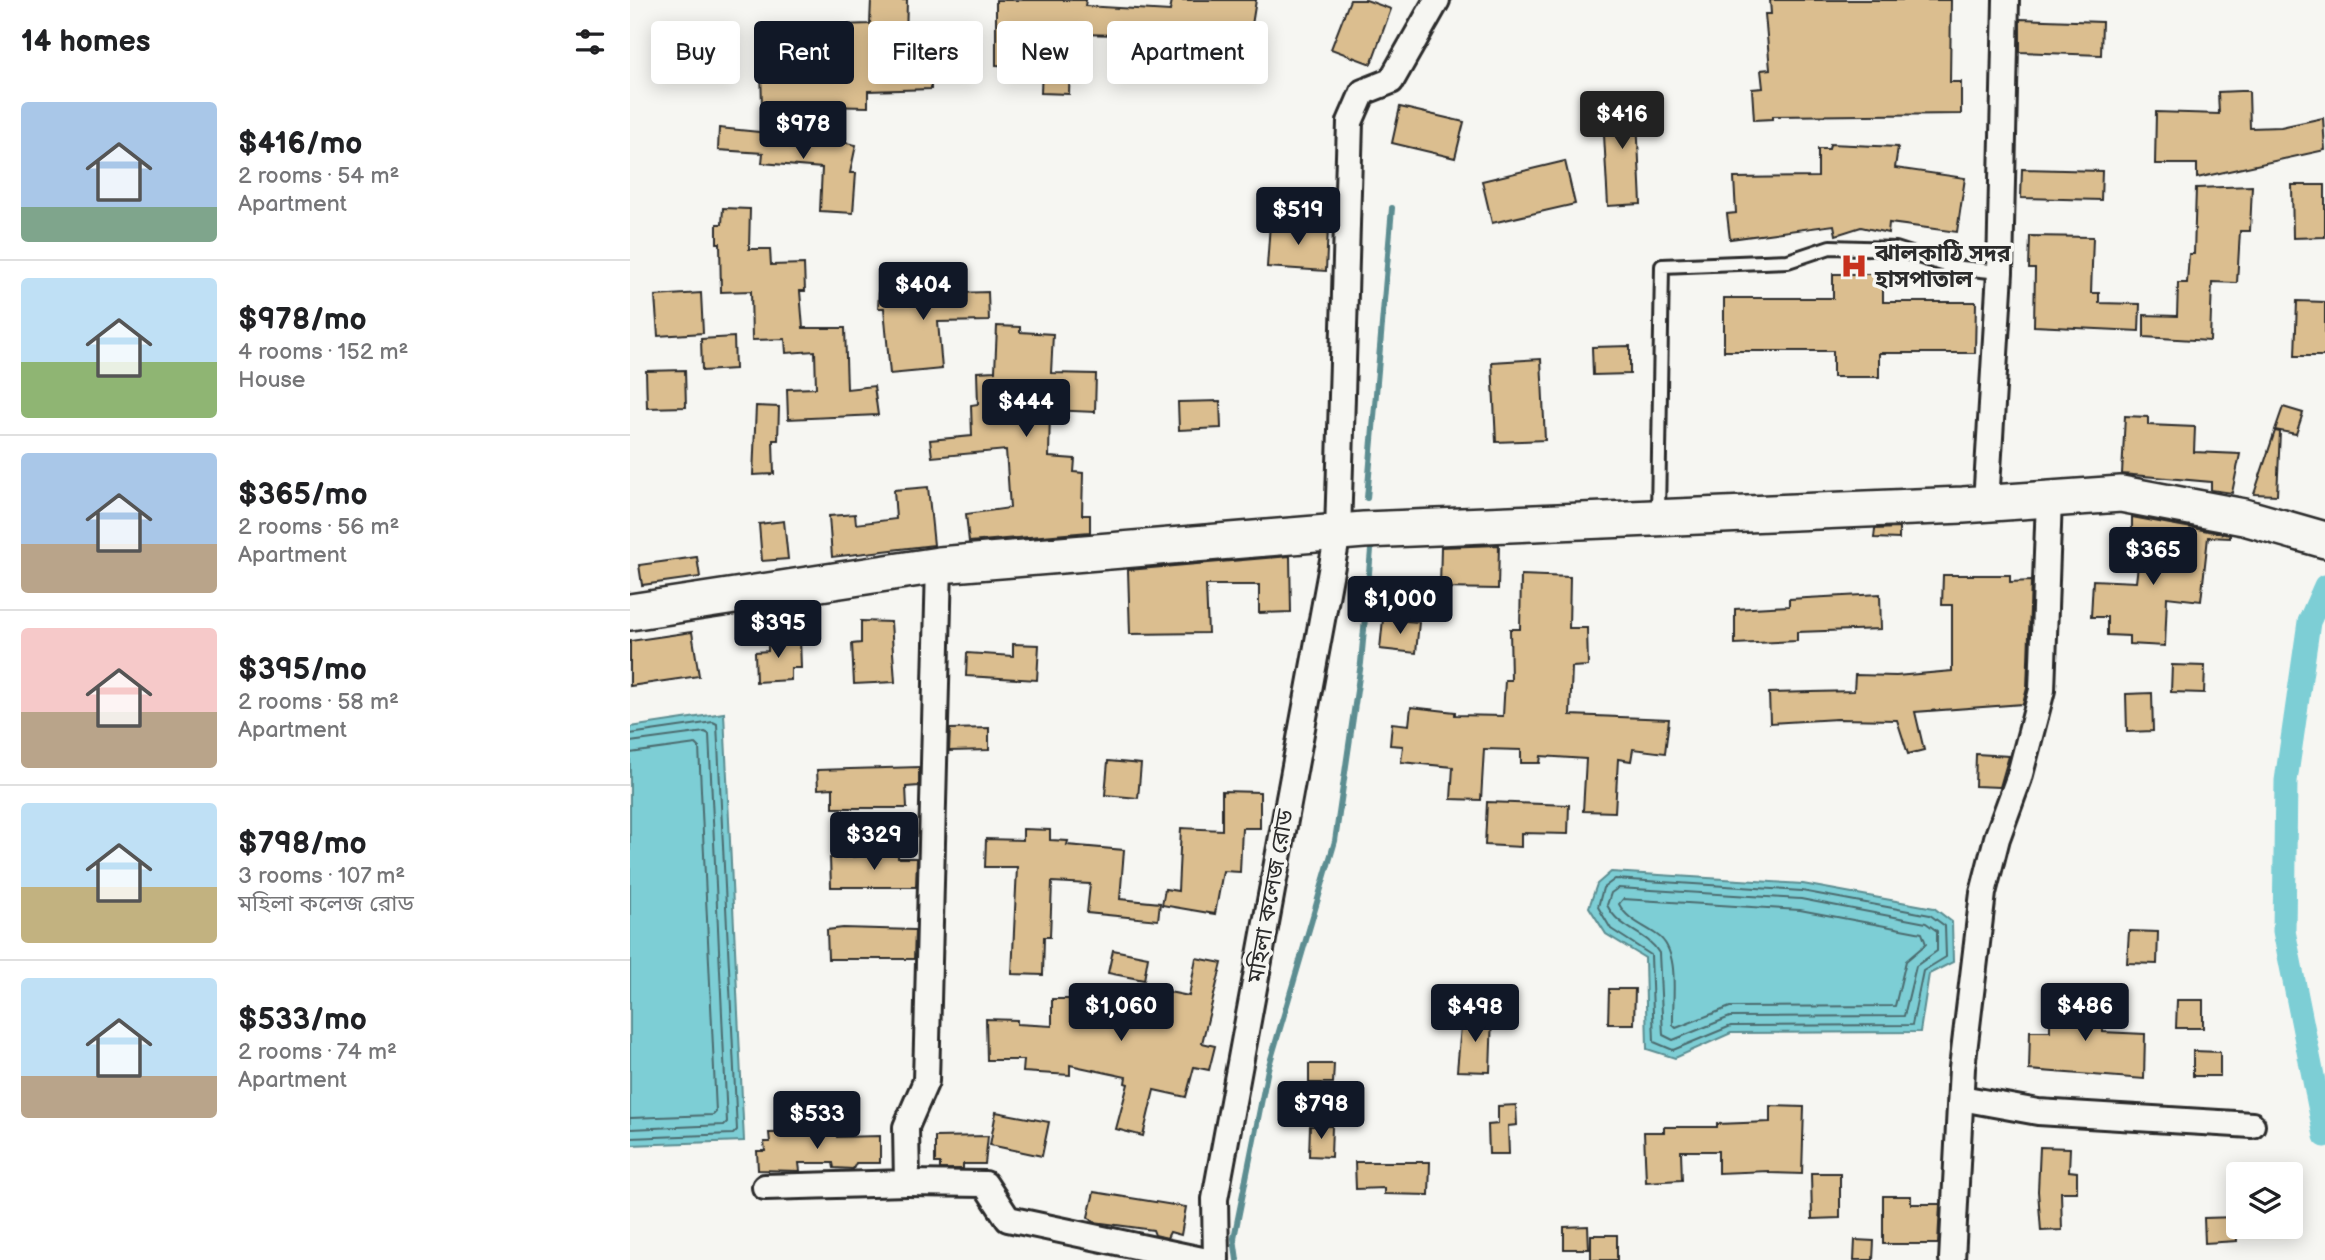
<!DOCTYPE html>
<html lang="en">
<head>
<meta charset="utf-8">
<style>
	:root { --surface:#fff; --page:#f6f6f6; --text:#202124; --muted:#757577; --line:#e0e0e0; --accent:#111827 }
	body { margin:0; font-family:"Balsamiq Sans","Noto Sans Bengali",sans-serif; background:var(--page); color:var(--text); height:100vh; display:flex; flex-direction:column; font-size:26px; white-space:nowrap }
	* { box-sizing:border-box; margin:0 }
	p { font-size:23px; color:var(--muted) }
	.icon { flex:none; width:38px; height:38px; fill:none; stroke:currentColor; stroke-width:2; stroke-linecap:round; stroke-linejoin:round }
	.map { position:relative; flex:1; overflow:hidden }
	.sheet { display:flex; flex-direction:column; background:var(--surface); width:630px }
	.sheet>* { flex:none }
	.banner { position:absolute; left:21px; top:21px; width:665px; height:63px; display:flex; gap:14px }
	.tools { position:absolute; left:1596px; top:1162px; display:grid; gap:14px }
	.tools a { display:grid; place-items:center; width:77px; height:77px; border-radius:7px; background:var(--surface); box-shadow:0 4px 18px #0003; font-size:35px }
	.price { position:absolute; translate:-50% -60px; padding:0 16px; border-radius:7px; background:var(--accent); color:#fff; font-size:23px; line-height:46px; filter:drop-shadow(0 2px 4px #0008) }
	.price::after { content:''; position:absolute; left:50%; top:42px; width:21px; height:16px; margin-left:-10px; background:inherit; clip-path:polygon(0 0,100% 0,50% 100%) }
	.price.active { background:#222; color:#fff }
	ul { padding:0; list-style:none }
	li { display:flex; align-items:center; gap:21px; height:175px; padding:0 21px }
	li+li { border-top:2px solid var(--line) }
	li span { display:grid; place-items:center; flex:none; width:196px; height:140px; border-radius:7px; color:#555 }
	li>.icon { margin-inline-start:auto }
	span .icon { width:84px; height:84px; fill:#fffc; stroke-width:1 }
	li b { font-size:30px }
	h2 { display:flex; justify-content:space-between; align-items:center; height:84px; padding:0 21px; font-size:30px }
	.chip { padding:0 24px; border-radius:7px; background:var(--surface); box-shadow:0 4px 18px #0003; font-size:24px; line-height:63px }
	.chip.active { background:var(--accent); color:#fff }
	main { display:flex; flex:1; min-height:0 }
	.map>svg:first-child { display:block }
</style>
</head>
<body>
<main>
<section class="sheet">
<h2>14 homes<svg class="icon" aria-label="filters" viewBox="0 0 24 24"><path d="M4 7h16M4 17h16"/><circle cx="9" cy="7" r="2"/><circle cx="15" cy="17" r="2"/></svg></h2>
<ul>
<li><span style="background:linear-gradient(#a9c7e8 75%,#7fa58c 0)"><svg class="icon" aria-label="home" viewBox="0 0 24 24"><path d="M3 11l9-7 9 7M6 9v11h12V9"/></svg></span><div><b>$416/mo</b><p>2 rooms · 54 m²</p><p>Apartment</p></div></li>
<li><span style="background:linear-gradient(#bfe0f5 60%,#8fb573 0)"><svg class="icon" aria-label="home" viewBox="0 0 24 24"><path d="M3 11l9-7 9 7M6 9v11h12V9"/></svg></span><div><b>$978/mo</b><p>4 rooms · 152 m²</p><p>House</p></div></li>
<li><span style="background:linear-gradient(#a9c7e8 65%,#b9a48a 0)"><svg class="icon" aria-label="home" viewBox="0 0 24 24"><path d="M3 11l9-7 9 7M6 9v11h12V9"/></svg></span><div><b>$365/mo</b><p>2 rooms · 56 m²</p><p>Apartment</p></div></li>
<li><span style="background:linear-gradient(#f6c9c9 60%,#b9a48a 0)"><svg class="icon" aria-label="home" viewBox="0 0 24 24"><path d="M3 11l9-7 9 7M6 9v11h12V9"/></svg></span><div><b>$395/mo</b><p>2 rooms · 58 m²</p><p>Apartment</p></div></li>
<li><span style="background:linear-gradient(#bfe0f5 60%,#c2b280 0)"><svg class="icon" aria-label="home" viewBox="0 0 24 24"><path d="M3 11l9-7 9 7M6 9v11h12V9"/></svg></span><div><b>$798/mo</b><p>3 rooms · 107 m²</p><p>মহিলা কলেজ রোড</p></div></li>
<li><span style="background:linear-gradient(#bfe0f5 70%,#b9a48a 0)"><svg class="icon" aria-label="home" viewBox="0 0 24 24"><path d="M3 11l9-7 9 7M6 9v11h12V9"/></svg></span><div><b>$533/mo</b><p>2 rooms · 74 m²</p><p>Apartment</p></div></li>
</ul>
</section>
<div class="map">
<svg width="1695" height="1260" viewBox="0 0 1695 1260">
	<rect width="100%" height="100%" fill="#f6f6f2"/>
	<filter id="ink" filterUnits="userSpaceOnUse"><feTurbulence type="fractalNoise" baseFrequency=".0143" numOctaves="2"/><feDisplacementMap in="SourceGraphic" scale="14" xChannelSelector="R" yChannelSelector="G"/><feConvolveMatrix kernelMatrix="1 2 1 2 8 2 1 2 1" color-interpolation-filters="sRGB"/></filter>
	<g filter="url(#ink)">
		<g fill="#7dced5" stroke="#5c8d91" stroke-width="2">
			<path d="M 94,713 L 114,1141 L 0,1145 L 0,727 Z"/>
			<path d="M 981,872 L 1173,884 L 1304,908 L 1322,922 L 1323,962 L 1299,974 L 1290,1032 L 1101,1033 L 1045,1058 L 1017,1049 L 1015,958 L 976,934 L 959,907 L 967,884 Z"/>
		</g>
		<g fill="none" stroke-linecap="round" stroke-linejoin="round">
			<g stroke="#4c6c6f" stroke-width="2">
				<path d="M 0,734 L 83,722 L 87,724 L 107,1130 L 103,1134 L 0,1138"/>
				<path d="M 0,742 L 75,732 L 79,734 L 97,1122 L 94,1125 L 0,1129"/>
				<path d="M 0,753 L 66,744 L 69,747 L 86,1112 L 83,1115 L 0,1118"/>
				<path d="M 985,879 L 1172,891 L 1300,915 L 1315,926 L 1316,957 L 1293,971 L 1282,1025 L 1101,1026 L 1043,1050 L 1024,1042 L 1021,955 L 981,929 L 968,907 L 973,888 Z"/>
				<path d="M 988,888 L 1171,899 L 1296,923 L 1307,931 L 1307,951 L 1286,966 L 1274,1016 L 1100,1017 L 1043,1040 L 1033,1035 L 1029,953 C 1016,931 990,931 977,905 L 981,893 Z"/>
				<path d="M 993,899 L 1170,910 L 1292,933 L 1296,944 L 1276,961 L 1265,1006 L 1100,1007 L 1046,1028 L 1043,1025 C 1042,999 1051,951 1027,935 C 1013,925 997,920 989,904 Z"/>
			</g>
			<g stroke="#5c8d91" stroke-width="6">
				<path d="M 737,498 L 762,208"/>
				<path d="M 607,1260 L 604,1238 L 638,1069 L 705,841 L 731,663 L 741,550"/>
			</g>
			<path stroke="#7dced5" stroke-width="23" d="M 1695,586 L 1679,622 L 1656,781 L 1654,931 L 1695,1136"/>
		</g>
		<g fill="#dbbe8f" stroke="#2b2b2b" stroke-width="2">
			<path d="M 241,0 L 277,0 L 276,40 L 322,39 L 321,80 L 301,80 L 301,89 L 238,91 L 238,107 L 132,105 L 131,71 L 179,71 L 177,26 L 240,24 Z"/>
			<path d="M 366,0 L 456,0 L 455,6 L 540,11 L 542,0 L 626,0 L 617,56 L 589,52 L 517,50 L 488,46 L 489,35 L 449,34 L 448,67 L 440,67 L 439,94 L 411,93 L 412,67 L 366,65 Z"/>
			<path d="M 720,0 L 736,0 L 761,9 L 741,64 L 701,49 Z"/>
			<path d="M 1140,0 L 1321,0 L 1320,82 L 1331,82 L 1331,114 L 1143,116 L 1143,119 L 1124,120 L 1122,89 L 1133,88 L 1131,70 L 1140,69 L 1135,14 L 1141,14 Z"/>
			<path d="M 1390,19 L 1472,22 L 1471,55 L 1390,52 Z"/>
			<path d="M 1610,91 L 1619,91 L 1620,128 L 1651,127 L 1693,118 L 1695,150 L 1567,178 L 1567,164 L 1525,164 L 1526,112 L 1589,114 L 1588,92 Z"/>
			<path d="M 1006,97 L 1011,204 L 978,206 L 972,99 Z"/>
			<path d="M 770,107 L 834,122 L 825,158 L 762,143 Z"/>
			<path d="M 89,128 L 192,138 L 226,145 L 220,173 L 226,173 L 223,213 L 190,211 L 192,168 L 132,163 L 133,153 L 88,150 Z"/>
			<path d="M 1200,144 L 1268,147 L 1265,168 L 1335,178 L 1327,232 L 1259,223 L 1258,233 L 1231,227 L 1206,235 L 1204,225 L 1100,239 L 1097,214 L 1106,213 L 1104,178 L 1188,177 L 1188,149 L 1199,149 Z"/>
			<path d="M 935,161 L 945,204 L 862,223 L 852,181 Z"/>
			<path d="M 1392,169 L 1472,171 L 1471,200 L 1391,198 Z"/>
			<path d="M 1662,185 L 1695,185 L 1695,237 L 1663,238 Z"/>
			<path d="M 1622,186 L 1620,231 L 1610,231 L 1607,283 L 1582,282 L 1580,341 L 1514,337 L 1514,315 L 1547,316 L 1548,283 L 1557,283 L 1559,254 L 1564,254 L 1566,188 Z"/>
			<path d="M 93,208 L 120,209 L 119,249 L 140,249 L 141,265 L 174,264 L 175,291 L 170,291 L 173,328 L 215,328 L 217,389 L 244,386 L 248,415 L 158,419 L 157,389 L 186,388 L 185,351 L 156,353 L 155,339 L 122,340 L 121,291 L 91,292 L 90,243 L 87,243 L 87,224 L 92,224 Z"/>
			<path d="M 640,223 L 698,227 L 696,271 L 637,267 Z"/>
			<path d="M 1400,236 L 1463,237 L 1461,293 L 1469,293 L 1469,303 L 1510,304 L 1509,331 L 1404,326 L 1405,269 L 1399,269 Z"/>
			<path d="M 1203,274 L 1253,274 L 1253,302 L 1346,302 L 1345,353 L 1249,353 L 1249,377 L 1203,377 L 1203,351 L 1094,351 L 1094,298 L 1203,298 Z"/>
			<path d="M 250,279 L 293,281 L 293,294 L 358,292 L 359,321 L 308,322 L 312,369 L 260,374 L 254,308 L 248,308 Z"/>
			<path d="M 71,293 L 73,333 L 28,336 L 25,296 Z"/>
			<path d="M 1667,301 L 1695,302 L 1695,356 L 1665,356 Z"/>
			<path d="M 367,326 L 390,327 L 390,332 L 423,334 L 421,373 L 466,374 L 465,412 L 420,410 L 419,457 L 445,459 L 444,472 L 453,473 L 452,515 L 460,515 L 460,532 L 339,542 L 336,514 L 380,508 L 376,450 L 302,457 L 300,440 L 342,436 L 341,405 L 348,404 L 347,372 L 365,371 Z"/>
			<path d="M 104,337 L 105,369 L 72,371 L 71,339 Z"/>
			<path d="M 1000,346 L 1000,374 L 963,375 L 962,347 Z"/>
			<path d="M 911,359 L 915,440 L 866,442 L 862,362 Z"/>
			<path d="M 55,370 L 56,407 L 17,408 L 16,371 Z"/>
			<path d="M 590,401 L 591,428 L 549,430 L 548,402 Z"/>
			<path d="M 126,406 L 149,407 L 148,440 L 143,440 L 144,474 L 123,475 Z"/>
			<path d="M 1653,407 L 1673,413 L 1666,434 L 1645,430 Z"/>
			<path d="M 1495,416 L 1518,417 L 1518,425 L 1565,427 L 1564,452 L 1610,454 L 1602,493 L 1581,490 L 1581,482 L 1492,474 Z"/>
			<path d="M 1645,431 L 1650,432 L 1647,495 L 1624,494 Z"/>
			<path d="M 298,487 L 304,545 L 202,557 L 199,516 L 225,514 L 226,524 L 266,519 L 264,490 Z"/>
			<path d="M 1502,517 L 1600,535 L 1600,538 L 1578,537 L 1571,601 L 1537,597 L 1535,646 L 1499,644 L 1499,636 L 1477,635 L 1477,617 L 1461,617 L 1463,580 L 1506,582 L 1508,565 L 1550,569 L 1554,536 L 1502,534 Z"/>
			<path d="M 154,521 L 158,559 L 132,561 L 129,524 Z"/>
			<path d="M 1269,528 L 1269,539 L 1244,538 L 1245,529 Z"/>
			<path d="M 869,545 L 868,589 L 810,588 L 811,547 Z"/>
			<path d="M 660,556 L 661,612 L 629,613 L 629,585 L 576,585 L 578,633 L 500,634 L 498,570 Z"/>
			<path d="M 67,557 L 70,577 L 12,585 L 9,565 Z"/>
			<path d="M 891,575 L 940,577 L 939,628 L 957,628 L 958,666 L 942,667 L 940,715 L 1039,719 L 1035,753 L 1003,749 L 1001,761 L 988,759 L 985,812 L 953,811 L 956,759 L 911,756 L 910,763 L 891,763 L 891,750 L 854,749 L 851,800 L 821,799 L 823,767 L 771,762 L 773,746 L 760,745 L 762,723 L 779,725 L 781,707 L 825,712 L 825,715 L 873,716 L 875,680 L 881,680 L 880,629 L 890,629 Z"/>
			<path d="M 1313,575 L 1380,575 L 1380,582 L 1401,581 L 1397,688 L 1393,704 L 1285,712 L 1294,750 L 1278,754 L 1267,720 L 1207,719 L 1140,723 L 1139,693 L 1224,691 L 1225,675 L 1266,676 L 1322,671 L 1322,605 L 1312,605 Z"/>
			<path d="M 1250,594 L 1251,629 L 1167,632 L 1167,641 L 1105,644 L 1105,609 L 1159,606 L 1159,599 Z"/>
			<path d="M 753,619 L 789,622 L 786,653 L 750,649 Z"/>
			<path d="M 231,621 L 261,622 L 265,682 L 224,684 L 222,644 L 231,643 Z"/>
			<path d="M 62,632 L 69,676 L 0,686 L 0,641 Z"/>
			<path d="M 170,638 L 171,668 L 161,668 L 161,680 L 126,682 L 125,652 L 138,651 L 138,640 Z"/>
			<path d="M 383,644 L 409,645 L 407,680 L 336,676 L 337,653 L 383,656 Z"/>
			<path d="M 1542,665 L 1575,666 L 1574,693 L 1541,692 Z"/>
			<path d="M 1522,693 L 1523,731 L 1497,732 L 1496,694 Z"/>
			<path d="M 359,728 L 359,750 L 319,751 L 320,729 Z"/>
			<path d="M 1346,754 L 1379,756 L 1370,787 L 1345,786 Z"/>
			<path d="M 478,761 L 511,764 L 508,798 L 475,795 Z"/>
			<path d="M 289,767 L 289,786 L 276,787 L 277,808 L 203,808 L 203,788 L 188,789 L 187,770 Z"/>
			<path d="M 592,791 L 630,792 L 630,828 L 612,828 L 610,872 L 593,871 L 585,914 L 532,905 L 535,889 L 548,891 L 551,828 L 592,830 Z"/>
			<path d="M 857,802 L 939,805 L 938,834 L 891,833 L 891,847 L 855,845 Z"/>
			<path d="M 393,829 L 420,830 L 420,840 L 438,841 L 437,845 L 494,850 L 490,899 L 530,903 L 528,920 L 457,913 L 460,884 L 422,882 L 420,937 L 414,937 L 413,975 L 382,974 L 387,867 L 355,867 L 356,839 L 393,840 Z"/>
			<path d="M 268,854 L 268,858 L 287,858 L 286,887 L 201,887 L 200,858 Z"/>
			<path d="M 213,928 L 285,930 L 284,959 L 198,959 L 197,930 Z"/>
			<path d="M 1499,931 L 1528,932 L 1527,964 L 1497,963 Z"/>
			<path d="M 483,950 L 518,957 L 514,980 L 478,973 Z"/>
			<path d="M 566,958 L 592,963 L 572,1043 L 585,1046 L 579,1070 L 564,1067 L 556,1097 L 524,1090 L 513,1136 L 486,1129 L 498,1084 L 495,1083 L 496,1077 L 440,1065 L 440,1075 L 393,1072 L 394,1060 L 357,1060 L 356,1019 L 387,1020 L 387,1024 L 422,1026 L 422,999 L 441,999 L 441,1004 L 502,1017 L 509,986 L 559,996 Z"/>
			<path d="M 979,989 L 1005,989 L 1004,1024 L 978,1024 Z"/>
			<path d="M 1472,996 L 1473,1032 L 1515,1034 L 1514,1079 L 1399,1070 L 1400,1031 L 1420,1031 L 1420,997 Z"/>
			<path d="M 1547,1000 L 1573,1000 L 1573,1028 L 1546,1028 Z"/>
			<path d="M 832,1015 L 862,1015 L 860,1072 L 827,1071 Z"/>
			<path d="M 1563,1051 L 1590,1052 L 1590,1076 L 1563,1076 Z"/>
			<path d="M 679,1064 L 704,1064 L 703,1083 L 679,1083 Z"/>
			<path d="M 886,1105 L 887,1125 L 878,1126 L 879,1154 L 859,1154 L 858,1125 L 868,1124 L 868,1106 Z"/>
			<path d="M 1140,1106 L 1174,1107 L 1172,1174 L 1139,1173 L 1139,1171 L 1088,1173 L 1088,1151 L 1051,1151 L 1052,1180 L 1016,1182 L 1014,1132 L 1034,1132 L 1034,1127 L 1087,1127 L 1087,1124 L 1140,1122 Z"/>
			<path d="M 366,1112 L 419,1122 L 412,1156 L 360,1145 Z"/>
			<path d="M 680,1126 L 702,1126 L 701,1157 L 679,1156 Z"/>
			<path d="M 207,1132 L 207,1137 L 250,1136 L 250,1163 L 226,1163 L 223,1169 L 204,1168 L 203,1163 L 169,1163 L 170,1171 L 128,1170 L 127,1151 L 135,1151 L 134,1142 L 140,1142 L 139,1133 Z"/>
			<path d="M 358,1136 L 355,1164 L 333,1164 L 333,1169 L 310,1169 L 310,1163 L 305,1163 L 305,1137 Z"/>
			<path d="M 1410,1147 L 1440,1148 L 1439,1171 L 1447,1172 L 1447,1192 L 1431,1192 L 1432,1230 L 1411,1231 L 1408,1191 Z"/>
			<path d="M 725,1162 L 800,1162 L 799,1195 L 754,1194 L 754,1188 L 726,1189 Z"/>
			<path d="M 1181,1173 L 1210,1173 L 1210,1218 L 1182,1219 Z"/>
			<path d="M 464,1192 L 556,1207 L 551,1235 L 540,1232 L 537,1238 L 525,1235 L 523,1230 L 464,1222 L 458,1217 Z"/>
			<path d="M 1253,1196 L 1281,1196 L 1281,1204 L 1310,1204 L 1308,1244 L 1253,1244 Z"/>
			<path d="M 1606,1217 L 1607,1241 L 1575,1243 L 1574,1218 Z"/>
			<path d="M 958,1226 L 959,1249 L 934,1249 L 934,1227 Z"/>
			<rect x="961" y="1235" width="26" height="25"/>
			<path d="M 1225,1240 L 1244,1241 L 1243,1260 L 1224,1260 Z"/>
		</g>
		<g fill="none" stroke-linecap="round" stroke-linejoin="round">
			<defs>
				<path id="service" d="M 1028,515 L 1032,266 L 1158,261 L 1200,247 L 1266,249 L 1322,267 L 1370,272"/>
				<g id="minor">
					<path d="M 1356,503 L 1370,272 L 1376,0"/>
					<path d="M 1331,1098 L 1408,1112 L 1622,1125"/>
					<path d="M 277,1183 L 355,1184 L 378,1219 L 572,1260"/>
					<path d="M 135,1187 L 277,1183 L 276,1127 L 296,1081 L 309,565"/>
					<path d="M 586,1260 L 585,1199 L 708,533 L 720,122 L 733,92 L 761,81 L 807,0"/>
					<path d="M 1322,1260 L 1332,1068 L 1353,893 L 1367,838 L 1389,778 L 1412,690 L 1419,499"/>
				</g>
				<path id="secondary" d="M 0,612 L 309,565 L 734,530 L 1333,505 L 1491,494 L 1614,517 L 1695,540"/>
			</defs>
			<use href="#service" stroke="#2b2b2b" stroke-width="18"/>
			<use href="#minor" stroke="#2b2b2b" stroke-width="30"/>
			<use href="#secondary" stroke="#2b2b2b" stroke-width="40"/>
			<use href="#service" stroke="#f6f6f2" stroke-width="12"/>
			<use href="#minor" stroke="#f6f6f2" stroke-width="24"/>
			<use href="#secondary" stroke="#f6f6f2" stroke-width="35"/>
		</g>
	</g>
	<defs>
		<symbol id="hospital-bare" viewBox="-9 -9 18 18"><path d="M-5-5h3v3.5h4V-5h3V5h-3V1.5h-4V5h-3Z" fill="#c8321e" stroke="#f6f6f2" stroke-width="2.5" paint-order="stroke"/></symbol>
	</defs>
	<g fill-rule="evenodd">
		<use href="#hospital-bare" x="1205" y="247" width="38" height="38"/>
	</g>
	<g text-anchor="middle" stroke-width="7" stroke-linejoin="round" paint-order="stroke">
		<g font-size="23" font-weight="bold" fill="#2b2b2b" stroke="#f6f6f2" text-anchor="start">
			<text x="1245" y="261">ঝালকাঠি সদর<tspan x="1245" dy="26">হাসপাতাল</tspan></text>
		</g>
		<g font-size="23" fill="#2b2b2b" stroke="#f6f6f2">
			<text transform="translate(640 896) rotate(-80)" y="8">মহিলা কলেজ রোড</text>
		</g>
	</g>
</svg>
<div class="tools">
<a><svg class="icon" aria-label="layers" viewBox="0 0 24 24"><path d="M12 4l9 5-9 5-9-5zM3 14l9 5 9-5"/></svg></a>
</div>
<b class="price active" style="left:992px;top:151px">$416</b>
<b class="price" style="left:173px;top:161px">$978</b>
<b class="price" style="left:668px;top:247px">$519</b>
<b class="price" style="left:293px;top:322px">$404</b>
<b class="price" style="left:396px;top:439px">$444</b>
<b class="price" style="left:1523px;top:587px">$365</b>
<b class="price" style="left:770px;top:636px">$1,000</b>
<b class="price" style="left:148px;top:660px">$395</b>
<b class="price" style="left:244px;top:872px">$329</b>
<b class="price" style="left:491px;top:1043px">$1,060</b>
<b class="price" style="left:1455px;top:1043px">$486</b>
<b class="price" style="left:845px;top:1044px">$498</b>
<b class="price" style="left:691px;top:1141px">$798</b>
<b class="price" style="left:187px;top:1151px">$533</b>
<div class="banner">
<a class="chip">Buy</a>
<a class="chip active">Rent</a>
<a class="chip">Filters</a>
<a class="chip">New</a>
<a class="chip">Apartment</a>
</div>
</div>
</main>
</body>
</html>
